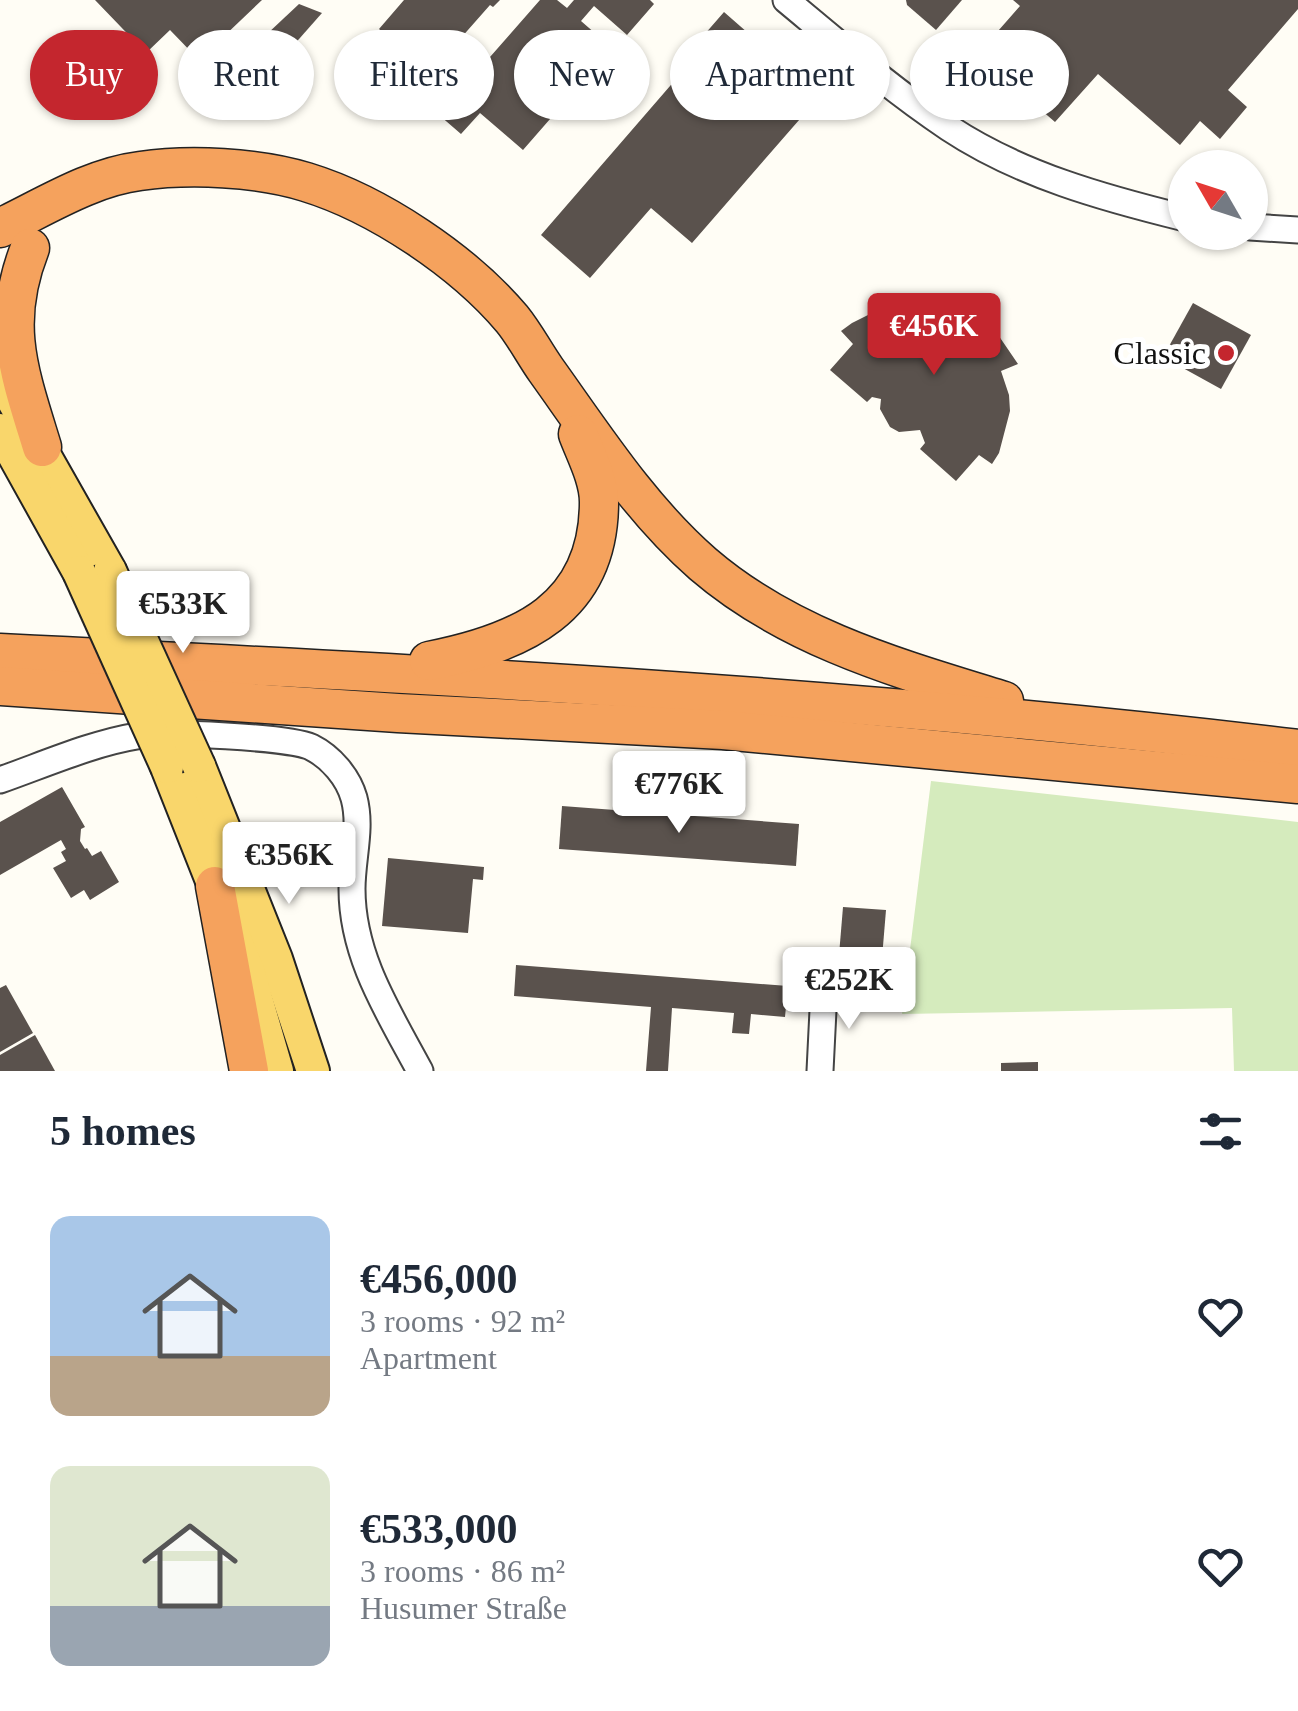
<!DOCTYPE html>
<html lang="en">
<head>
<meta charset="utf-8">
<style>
	:root { --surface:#fff; --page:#f2f2f3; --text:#1f2937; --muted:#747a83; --accent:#c4262e }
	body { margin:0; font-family:Georgia,serif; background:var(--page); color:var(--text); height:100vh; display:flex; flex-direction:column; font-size:38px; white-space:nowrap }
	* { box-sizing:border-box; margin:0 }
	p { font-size:32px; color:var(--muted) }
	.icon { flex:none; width:55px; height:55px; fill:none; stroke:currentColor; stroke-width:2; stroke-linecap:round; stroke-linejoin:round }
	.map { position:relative; height:1071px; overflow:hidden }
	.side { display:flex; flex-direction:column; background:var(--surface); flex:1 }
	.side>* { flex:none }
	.banner { position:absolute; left:30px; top:30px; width:1240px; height:90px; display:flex; gap:20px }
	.needle { width:65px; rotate:309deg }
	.tools { position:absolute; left:1168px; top:150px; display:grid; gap:20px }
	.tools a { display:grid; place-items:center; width:100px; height:100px; border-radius:50%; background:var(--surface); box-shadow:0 2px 8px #0004; font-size:50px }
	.price { position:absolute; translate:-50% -85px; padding:0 22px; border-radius:10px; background:#fff; color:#222; font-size:32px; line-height:65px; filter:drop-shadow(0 2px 5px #0008) }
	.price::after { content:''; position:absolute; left:50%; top:60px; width:30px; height:22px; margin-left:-15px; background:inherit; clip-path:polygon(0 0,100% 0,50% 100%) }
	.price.selected { background:var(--accent); color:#fff }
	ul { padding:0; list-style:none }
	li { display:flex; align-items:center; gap:30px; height:250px; padding:0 50px }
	li span { display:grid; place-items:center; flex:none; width:280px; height:200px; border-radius:20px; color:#555 }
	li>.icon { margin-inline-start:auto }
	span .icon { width:120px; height:120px; fill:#fffc; stroke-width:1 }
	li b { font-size:42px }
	h2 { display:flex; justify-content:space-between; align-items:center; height:120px; padding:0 50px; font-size:42px }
	.tag { padding:0 35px; border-radius:45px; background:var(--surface); box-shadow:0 2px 8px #0004; font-size:35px; line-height:90px }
	.tag.selected { background:var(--accent); color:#fff }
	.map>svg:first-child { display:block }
</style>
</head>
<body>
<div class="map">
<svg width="1298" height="1071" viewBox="0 0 1298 1071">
	<rect width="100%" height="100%" fill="#fffdf5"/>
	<path fill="#d5ebbd" d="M 931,781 L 1298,822 L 1298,1071 L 1234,1071 L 1232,1008 L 902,1014 Z"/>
	<g fill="#5a524d">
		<path d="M 95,0 L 262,0 L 199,60 L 170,30 L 146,53 Z"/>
		<path d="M 404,0 L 500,0 L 493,7 L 490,5 L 430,73 L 379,29 Z"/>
		<path d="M 540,0 L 557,0 L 567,8 L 574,0 L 650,0 L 654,4 L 627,35 L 594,6 L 581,21 L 612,48 L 523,150 L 480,113 L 461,134 L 439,115 Z"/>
		<path d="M 906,0 L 962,0 L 936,30 L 907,5 Z"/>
		<path d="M 1013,0 L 1298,0 L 1298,9 L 1228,90 L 1247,107 L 1220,139 L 1200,121 L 1180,145 L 1098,74 L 1055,122 L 977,55 L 1020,6 Z"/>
		<path d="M 299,4 L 322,13 L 239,107 L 219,79 Z"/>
		<path d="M 724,12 L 820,96 L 692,243 L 651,208 L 590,278 L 541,235 L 683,71 L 677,66 Z"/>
		<path d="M 936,293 L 966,305 L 990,323 L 1018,364 L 1001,371 L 1009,395 L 1010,411 L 999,453 L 992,464 L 979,455 L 956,481 L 920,449 L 925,443 L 920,430 L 899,432 L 890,427 L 880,409 L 881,399 L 872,397 L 867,402 L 830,370 L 853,344 L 841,331 L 852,323 L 876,311 L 894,307 L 932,309 Z"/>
		<path d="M 1193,303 L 1251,335 L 1221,389 L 1163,357 Z"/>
		<path d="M 62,787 L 85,827 L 81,829 L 80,841 L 85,849 L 87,848 L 92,856 L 101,851 L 119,882 L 90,900 L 84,890 L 71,898 L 53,868 L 66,861 L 61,852 L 66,849 L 61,840 L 0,875 L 0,822 Z"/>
		<path d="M 562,806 L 799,824 L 796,866 L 559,849 Z"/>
		<path d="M 388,858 L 484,867 L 483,880 L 473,879 L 468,933 L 382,926 Z"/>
		<path d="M 843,907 L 886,910 L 879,994 L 836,991 Z"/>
		<path d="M 516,965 L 788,986 L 785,1017 L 751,1014 L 749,1034 L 732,1033 L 734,1013 L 672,1008 L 668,1071 L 646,1071 L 651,1007 L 514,996 Z"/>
		<path d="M 6,985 L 33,1033 L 0,1052 L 0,988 Z"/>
		<path d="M 35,1035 L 55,1071 L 0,1071 L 0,1055 Z"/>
		<path d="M 1038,1062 L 1038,1071 L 1001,1071 L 1001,1063 Z"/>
	</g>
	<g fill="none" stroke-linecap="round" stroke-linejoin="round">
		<defs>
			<g id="minor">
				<path d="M 786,0 C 839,44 892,90 949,128 C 1020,175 1104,198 1185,218"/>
				<path d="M 1250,227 L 1298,230"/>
				<path d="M 0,780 C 43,765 93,743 137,736 C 165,731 288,737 311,747 C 331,757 348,777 354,798 C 362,828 352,858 352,889 C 352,957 389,1013 420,1071"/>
				<path d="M 820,1071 L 824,990"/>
			</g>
			<g id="major">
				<path d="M 0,377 L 110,571"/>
				<path d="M 0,430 L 79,572"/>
				<path d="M 199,766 L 276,959 L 313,1071"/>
				<path d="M 167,767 L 249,974 L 277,1071"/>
			</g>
			<g id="highway">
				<path d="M 0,228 C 44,207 91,177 140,171 C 189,164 258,167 306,182 C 378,204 463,261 512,319 C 525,335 534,353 546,370 C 594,437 640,509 703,564 C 789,638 897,668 1004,701"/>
				<path d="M 30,248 C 0,324 19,372 42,447"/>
				<path d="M 0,653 C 434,674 867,697 1298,749"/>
				<path d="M 429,661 C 521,643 599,609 599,502 C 599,479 586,455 578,434"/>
				<path d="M 0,686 L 398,713 L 723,730 L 1298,784"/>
				<path d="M 215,886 L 249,1071"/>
			</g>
		</defs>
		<use href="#minor" stroke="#444" stroke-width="29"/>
		<use href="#major" stroke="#222" stroke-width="36"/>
		<use href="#highway" stroke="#222" stroke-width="41"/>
		<use href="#minor" stroke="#fff" stroke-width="25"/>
		<use href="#major" stroke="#f9d66b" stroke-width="32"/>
		<use href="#highway" stroke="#f5a25d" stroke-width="38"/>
		<defs>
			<g id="major-bridge">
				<path d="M 110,571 L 199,766"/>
				<path d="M 79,572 L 167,767"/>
			</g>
		</defs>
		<use href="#major-bridge" stroke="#222" stroke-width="36" stroke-linecap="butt"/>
		<use href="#major-bridge" stroke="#f9d66b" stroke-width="32"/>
	</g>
	<circle fill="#c4262e" stroke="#fff" stroke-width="4" cx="1226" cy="353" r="10"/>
	<g text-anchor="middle" stroke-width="10" stroke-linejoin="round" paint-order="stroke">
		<g font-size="32" fill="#111" stroke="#fff" text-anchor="end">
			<text x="1206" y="364">Classic</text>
		</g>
	</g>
</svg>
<div class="tools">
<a><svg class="needle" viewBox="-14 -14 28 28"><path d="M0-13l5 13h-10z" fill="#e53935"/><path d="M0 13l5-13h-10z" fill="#747a83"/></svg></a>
</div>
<b class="price selected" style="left:934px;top:378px">€456K</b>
<b class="price" style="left:183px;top:656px">€533K</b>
<b class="price" style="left:679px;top:836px">€776K</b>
<b class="price" style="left:289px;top:907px">€356K</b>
<b class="price" style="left:849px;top:1032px">€252K</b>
<div class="banner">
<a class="tag selected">Buy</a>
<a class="tag">Rent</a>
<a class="tag">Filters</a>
<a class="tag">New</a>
<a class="tag">Apartment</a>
<a class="tag">House</a>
</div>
</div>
<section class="side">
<h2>5 homes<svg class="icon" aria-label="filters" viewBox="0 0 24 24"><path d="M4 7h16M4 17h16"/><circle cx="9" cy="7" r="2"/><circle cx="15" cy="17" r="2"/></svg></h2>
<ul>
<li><span style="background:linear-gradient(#a9c7e8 70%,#b9a48a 0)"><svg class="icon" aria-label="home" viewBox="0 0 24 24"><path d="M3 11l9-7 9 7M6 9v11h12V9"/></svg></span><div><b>€456,000</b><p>3 rooms · 92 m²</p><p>Apartment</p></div><svg class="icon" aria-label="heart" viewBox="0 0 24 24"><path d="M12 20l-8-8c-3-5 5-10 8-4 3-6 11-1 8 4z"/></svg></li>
<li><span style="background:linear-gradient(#dfe7d0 70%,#9aa5b1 0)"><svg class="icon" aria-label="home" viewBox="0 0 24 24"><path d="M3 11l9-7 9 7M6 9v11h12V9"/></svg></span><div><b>€533,000</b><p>3 rooms · 86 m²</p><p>Husumer Straße</p></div><svg class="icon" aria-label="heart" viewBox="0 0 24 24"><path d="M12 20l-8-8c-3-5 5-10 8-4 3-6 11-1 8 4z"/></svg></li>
</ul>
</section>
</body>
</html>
